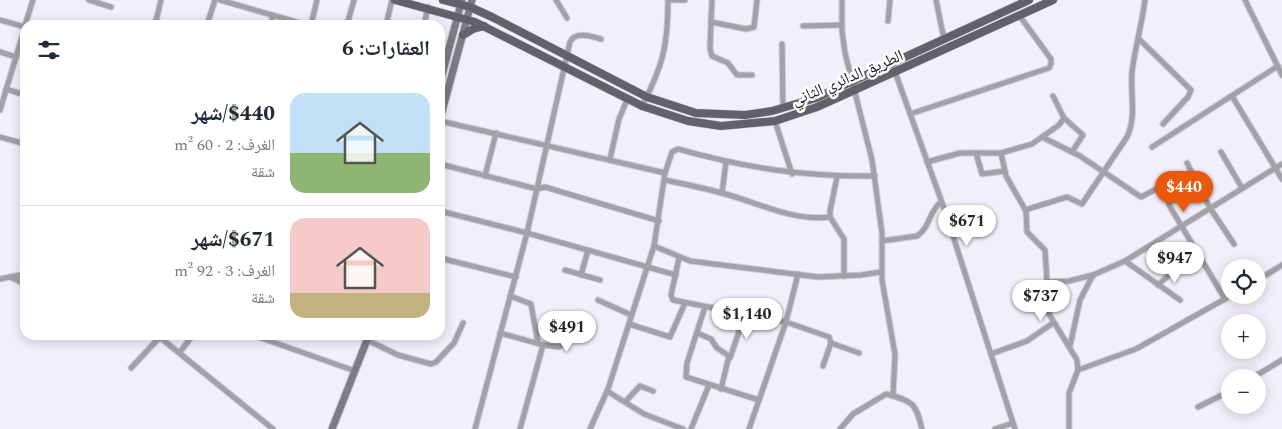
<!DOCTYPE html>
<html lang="ar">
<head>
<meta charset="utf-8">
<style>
	:root { --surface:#fff; --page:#f6f6f7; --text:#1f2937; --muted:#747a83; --line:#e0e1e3; --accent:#ea580c }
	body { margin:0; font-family:Spectral,"Noto Naskh Arabic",serif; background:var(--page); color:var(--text); direction:rtl; height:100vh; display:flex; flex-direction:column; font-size:19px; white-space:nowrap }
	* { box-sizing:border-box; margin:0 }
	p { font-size:16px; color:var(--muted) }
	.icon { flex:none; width:28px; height:28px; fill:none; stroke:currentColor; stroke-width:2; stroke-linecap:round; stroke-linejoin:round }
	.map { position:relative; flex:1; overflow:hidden; direction:ltr }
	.panel { position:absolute; left:20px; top:20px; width:425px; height:320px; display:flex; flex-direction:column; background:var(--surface); border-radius:15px; box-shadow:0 2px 12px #0003; direction:rtl }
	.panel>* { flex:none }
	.buttons { position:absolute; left:1221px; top:259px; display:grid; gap:10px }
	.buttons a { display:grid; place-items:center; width:45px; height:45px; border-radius:50%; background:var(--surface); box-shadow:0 2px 12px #0003; font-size:25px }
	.price { position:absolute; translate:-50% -42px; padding:0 11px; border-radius:18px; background:#fff; color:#222; font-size:16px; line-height:32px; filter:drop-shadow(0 1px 2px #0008) }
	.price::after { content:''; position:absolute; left:50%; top:30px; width:15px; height:11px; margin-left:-8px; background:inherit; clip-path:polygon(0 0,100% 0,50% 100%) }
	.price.active { background:var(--accent); color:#fff }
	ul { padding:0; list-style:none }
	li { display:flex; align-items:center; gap:15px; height:125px; padding:0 15px }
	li+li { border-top:1px solid var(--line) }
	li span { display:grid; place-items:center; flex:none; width:140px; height:100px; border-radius:15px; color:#555 }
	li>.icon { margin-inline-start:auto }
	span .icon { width:60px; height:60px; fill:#fffc; stroke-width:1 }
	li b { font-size:21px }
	h2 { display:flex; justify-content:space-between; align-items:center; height:60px; padding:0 15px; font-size:21px }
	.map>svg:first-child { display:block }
</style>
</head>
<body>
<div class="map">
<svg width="1282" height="429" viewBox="0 0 1282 429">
	<rect width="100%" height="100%" fill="#f3eefb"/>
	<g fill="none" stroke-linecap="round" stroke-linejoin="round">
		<defs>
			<g id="street">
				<path d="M 89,0 L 111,7"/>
				<path d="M 220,0 L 307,25"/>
				<path d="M 556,0 L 567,18"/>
				<path d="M 671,0 L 685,0"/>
				<path d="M 712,0 L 711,22 L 746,29 L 754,27 L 757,0"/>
				<path d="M 842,0 L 842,31 L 845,53 L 872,160 L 882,233 L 882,280 L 895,354 L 893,395"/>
				<path d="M 936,0 L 944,39"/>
				<path d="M 1245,0 L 1282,75"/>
				<path d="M 0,20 L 25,27 L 0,110"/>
				<path d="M 888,21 L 890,0"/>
				<path d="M 711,22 L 710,49 L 712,56 L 728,63 L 737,75 L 752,75"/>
				<path d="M 25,25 L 33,0"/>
				<path d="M 155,25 L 161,0"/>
				<path d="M 207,25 L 215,0"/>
				<path d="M 270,25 L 273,16"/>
				<path d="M 311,25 L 317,0"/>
				<path d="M 347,25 L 354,0"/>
				<path d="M 386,25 L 392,0"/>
				<path d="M 424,25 L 428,7"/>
				<path d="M 803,26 L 842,25"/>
				<path d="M 1139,39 L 1191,90 L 1188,97 L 1163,124"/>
				<path d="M 782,44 L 783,108"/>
				<path d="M 0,52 L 16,57"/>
				<path d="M 894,69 L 945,211 L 1015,429"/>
				<path d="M 6,89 L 25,95"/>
				<path d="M 1232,96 L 1282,179"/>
				<path d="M 642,106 C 663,66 668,45 668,0"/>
				<path d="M 910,114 L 1049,68 L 1051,64 L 1051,59 L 1019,15"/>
				<path d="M 1064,118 L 1083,135 L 1072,152"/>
				<path d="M 440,121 L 665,173 L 654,246 L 608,389 L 590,429"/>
				<path d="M 775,121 L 792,174"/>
				<path d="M 0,137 L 25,144"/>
				<path d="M 1042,137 L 1080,156 L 1141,197 L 1160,187 L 1166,191 L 1169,205 L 1225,299"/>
				<path d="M 1152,147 L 1278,66"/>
				<path d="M 1221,152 L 1242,188"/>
				<path d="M 976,153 L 982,174 L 1005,171"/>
				<path d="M 1001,153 L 1006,176 L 1026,211 L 1027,232 L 1045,250 L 1049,314 L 1077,360 L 1078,370 L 1069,393 L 1069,429"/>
				<path d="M 610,159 L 619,119 L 627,100"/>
				<path d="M 927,162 L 960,153 L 1001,153 L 1032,144 L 1059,125 L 1064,118 L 1053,96"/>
				<path d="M 1187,163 L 1210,208 L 1234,244"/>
				<path d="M 440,164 L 537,189 L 545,187 L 659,221"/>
				<path d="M 665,173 L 672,152 L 678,149 C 746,168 804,177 875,176"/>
				<path d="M 485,176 L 496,133"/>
				<path d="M 837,177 L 830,211 L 830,217 L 844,239 L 844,276"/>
				<path d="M 665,180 C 684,184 703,188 722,193 C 756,202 794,222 830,217"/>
				<path d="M 722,193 L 726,162"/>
				<path d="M 1025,210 L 1067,197 L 1082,204 L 1127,137 C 1137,117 1130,93 1132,72 C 1135,48 1142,24 1145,0"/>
				<path d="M 440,211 L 527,233 L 676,275"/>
				<path d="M 882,241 L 917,236 C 930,228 929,211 941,202"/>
				<path d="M 654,246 L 690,261 L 818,277 L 861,275 L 881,272"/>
				<path d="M 440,258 L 516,277"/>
				<path d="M 679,258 L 671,295 L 673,300 L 786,322 L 829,337 L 831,343 L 823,366"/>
				<path d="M 1125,261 L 1180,300"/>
				<path d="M 565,270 L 600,280"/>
				<path d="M 581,275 L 588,250"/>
				<path d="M 1093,275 L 1125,261 L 1282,164"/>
				<path d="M 10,277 L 25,284"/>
				<path d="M 0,279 L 25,274"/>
				<path d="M 1258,280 L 1282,265"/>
				<path d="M 1046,282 L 1069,281 L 1093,275 L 1080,300 L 1070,346"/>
				<path d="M 1158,285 L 1177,268"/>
				<path d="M 510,296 L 531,304 L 538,343"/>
				<path d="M 598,300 L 631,315"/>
				<path d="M 705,307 L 687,363 L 686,377 L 759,400"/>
				<path d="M 629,324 L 670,337 L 685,303"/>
				<path d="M 500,333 L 543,345 L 520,429"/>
				<path d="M 697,333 L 711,339 L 717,348 L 729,356 L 721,389"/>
				<path d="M 157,335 L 273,429"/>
				<path d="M 253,335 L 355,371"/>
				<path d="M 367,340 L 398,355 L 431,364 L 436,362 L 454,343 L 463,323"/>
				<path d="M 831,343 L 859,353"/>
				<path d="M 543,345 L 559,347 L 585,329"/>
				<path d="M 180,352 L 193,335"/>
				<path d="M 991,354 L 1027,341 L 1053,323"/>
				<path d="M 730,358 L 745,314"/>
				<path d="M 131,368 L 160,337"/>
				<path d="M 1078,370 L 1136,349 L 1232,295"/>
				<path d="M 1252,378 L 1282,360"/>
				<path d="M 607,391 L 644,414 L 683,429"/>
				<path d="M 626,401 L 640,386 L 653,391"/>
				<path d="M 1198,407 L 1230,391"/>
				<path d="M 475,429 L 527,233 L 570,42 C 575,31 591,36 601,39"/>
				<path d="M 691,429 L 709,385"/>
				<path d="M 749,429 L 786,322 L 798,274"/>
				<path d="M 840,429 L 853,414 L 886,394 C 913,401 916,403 922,429"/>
				<path d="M 995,429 L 1013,423"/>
			</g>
			<g id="secondary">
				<path d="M 440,82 L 462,0"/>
				<path d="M 440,119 L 472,0"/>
				<path d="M 332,429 L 369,335"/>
			</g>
			<g id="primary">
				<path d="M 395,0 L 475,22 L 642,106 L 688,121 L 721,126 L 775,121 L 817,107 L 1053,0"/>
				<path d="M 443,0 L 470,7 L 492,17 L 647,97 L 696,113 L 745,115 L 772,111 L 816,98 L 1029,0"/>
				<path d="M 463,35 L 473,29 L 484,26"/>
			</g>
		</defs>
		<use href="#street" stroke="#d0cbd7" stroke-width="7"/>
		<use href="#secondary" stroke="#d0cbd7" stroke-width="9"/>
		<use href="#primary" stroke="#d0cbd7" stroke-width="9"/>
		<use href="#street" stroke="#a3a1a7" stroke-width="5"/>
		<use href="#secondary" stroke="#7e7b83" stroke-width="7"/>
		<use href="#primary" stroke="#64606a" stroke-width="8"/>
	</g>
	<g text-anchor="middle" stroke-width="5" stroke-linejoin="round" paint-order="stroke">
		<g font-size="16" fill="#161419" stroke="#fff">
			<text transform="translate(847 77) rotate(-23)" y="6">الطريق الدائري الثاني</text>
		</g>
	</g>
</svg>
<div class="buttons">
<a><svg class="icon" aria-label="locate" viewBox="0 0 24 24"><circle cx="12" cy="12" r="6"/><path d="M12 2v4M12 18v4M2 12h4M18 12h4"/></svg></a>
<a>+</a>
<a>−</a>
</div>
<b class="price active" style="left:1184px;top:213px">$440</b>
<b class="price" style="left:967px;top:247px">$671</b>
<b class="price" style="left:1175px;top:284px">$947</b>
<b class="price" style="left:1041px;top:322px">$737</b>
<b class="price" style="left:747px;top:340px">$1,140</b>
<b class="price" style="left:567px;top:353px">$491</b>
<section class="panel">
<h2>العقارات: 6<svg class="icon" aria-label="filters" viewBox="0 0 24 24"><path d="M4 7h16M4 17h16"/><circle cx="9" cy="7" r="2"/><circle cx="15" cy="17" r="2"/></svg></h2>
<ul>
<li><span style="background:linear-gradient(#bfe0f5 60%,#8fb573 0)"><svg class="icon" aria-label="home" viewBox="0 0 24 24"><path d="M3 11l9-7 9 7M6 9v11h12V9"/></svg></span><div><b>$440/شهر</b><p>الغرف: 2 · 60 m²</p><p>شقة</p></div></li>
<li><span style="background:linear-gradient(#f6c9c9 75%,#c2b280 0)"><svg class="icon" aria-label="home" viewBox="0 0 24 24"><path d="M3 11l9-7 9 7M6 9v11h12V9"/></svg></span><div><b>$671/شهر</b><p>الغرف: 3 · 92 m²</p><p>شقة</p></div></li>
</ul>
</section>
</div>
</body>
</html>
